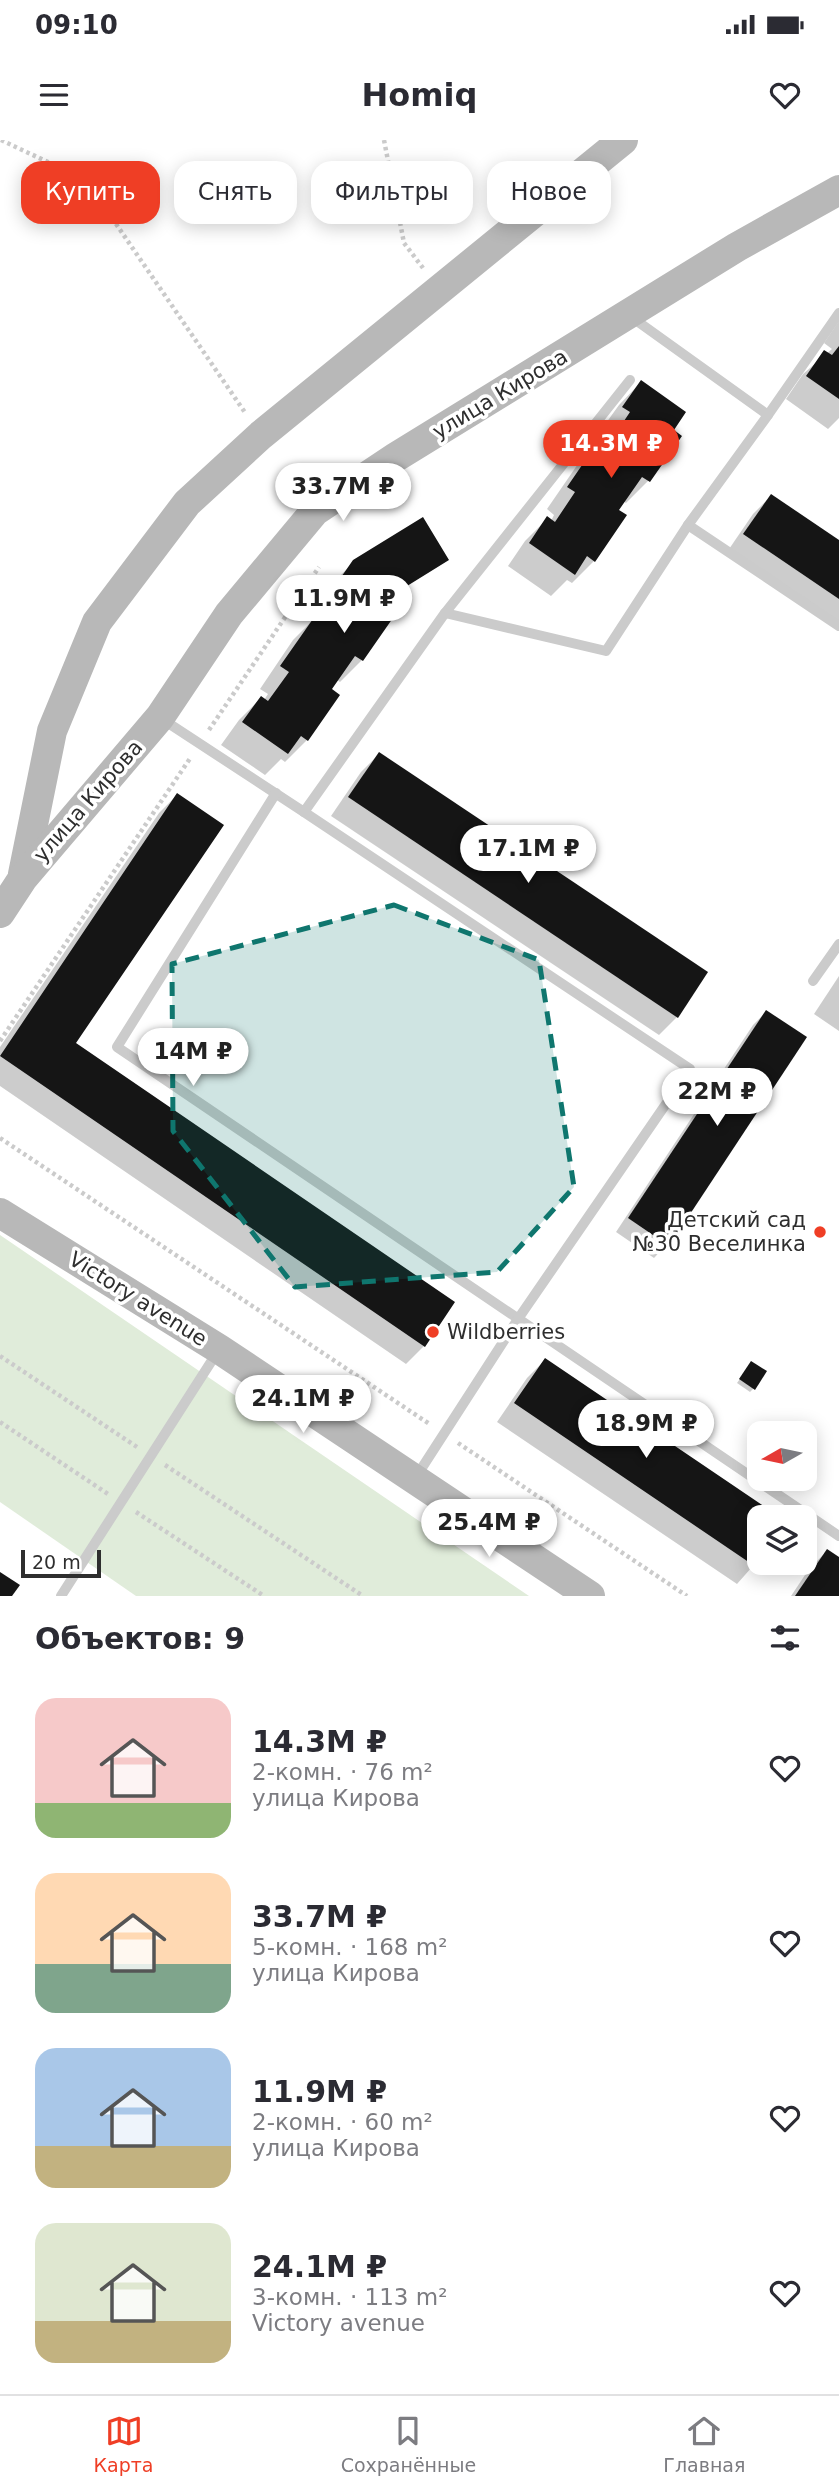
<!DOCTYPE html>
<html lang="ru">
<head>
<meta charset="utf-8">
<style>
	:root { --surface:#fff; --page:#f2f2f3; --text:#2b2b33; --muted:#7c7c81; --line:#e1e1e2; --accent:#ef3e25 }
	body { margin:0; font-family:"DejaVu Sans",sans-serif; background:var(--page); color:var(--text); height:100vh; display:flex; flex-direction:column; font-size:26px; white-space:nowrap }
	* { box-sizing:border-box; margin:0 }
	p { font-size:23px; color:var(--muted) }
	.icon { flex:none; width:38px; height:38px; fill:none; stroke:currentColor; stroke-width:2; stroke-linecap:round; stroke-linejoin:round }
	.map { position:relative; height:1456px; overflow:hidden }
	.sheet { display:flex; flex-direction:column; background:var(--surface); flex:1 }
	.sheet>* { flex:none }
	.banner { position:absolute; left:21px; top:21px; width:798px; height:63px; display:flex; gap:14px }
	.needle { width:46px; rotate:261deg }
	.fabs { position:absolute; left:747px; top:1281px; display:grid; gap:14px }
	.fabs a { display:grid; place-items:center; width:70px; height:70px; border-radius:14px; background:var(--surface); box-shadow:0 4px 18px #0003; font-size:35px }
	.scale { position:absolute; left:21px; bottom:18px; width:80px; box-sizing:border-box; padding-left:7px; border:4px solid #2e2e2e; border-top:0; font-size:19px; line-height:24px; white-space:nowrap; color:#2e2e2e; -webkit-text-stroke:5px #fff; paint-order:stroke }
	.price { position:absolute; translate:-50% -60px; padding:0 16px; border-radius:24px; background:#fff; color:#222; font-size:23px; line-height:46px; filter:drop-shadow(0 2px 4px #0008) }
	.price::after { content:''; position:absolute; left:50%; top:42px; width:21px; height:16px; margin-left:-10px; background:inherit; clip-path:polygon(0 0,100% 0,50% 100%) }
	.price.on { background:var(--accent); color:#fff }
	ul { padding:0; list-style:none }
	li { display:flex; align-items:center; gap:21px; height:175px; padding:0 35px }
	li span { display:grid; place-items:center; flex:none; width:196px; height:140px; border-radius:21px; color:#555 }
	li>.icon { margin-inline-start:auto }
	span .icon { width:84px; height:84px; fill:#fffc; stroke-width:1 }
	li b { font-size:30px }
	h2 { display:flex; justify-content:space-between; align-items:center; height:84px; padding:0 35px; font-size:30px }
	.pill { padding:0 24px; border-radius:21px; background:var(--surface); box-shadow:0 4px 18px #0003; font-size:24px; line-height:63px }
	.pill.on { background:var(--accent); color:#fff }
	.status { display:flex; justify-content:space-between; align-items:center; height:49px; padding:0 35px; background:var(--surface); direction:ltr }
	.status svg { height:19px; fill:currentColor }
	header { display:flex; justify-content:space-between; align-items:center; height:91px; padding:0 35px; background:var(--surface); font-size:32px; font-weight:800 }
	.tab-bar { display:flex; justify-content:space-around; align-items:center; height:98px; border-top:2px solid var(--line); background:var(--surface); font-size:19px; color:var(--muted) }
	.tab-bar a { display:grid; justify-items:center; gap:4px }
	.tab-bar .on { color:var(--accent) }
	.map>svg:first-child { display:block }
</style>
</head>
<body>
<div class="status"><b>09:10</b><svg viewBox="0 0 49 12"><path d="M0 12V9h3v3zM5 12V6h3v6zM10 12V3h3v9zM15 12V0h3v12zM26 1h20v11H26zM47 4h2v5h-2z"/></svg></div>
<header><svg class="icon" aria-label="menu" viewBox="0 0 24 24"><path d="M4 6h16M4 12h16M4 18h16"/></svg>Homiq<svg class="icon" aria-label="heart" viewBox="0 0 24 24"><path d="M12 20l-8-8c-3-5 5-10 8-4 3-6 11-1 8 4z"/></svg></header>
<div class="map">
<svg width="839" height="1456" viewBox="0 0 839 1456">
	<rect width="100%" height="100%" fill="#fff"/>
	<path fill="#e0ecda" d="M 0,1095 L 529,1456 L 136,1456 L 0,1362 Z"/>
	<g fill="#0003">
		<path d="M 839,181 L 839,278 L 828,289 L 786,259 L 803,234 L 832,209 L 824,203 Z"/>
		<path d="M 641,242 L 671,290 L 648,341 L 626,363 L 623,361 L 594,421 L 572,443 L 567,440 L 551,456 L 508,426 L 525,401 L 547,379 L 551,381 L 554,375 L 547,369 L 580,321 L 602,299 L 605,301 L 609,295 L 601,290 L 619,265 Z"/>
		<path d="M 771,356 L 839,402 L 839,489 L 727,412 L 753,374 Z"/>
		<path d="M 355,421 L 396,452 L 385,470 L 362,520 L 340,542 L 337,540 L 330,550 L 307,600 L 285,622 L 281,619 L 265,635 L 221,605 L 239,580 L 261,558 L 264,560 L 268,554 L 260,549 L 293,500 L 315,478 L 319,480 L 323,474 L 315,469 L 332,444 Z"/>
		<path d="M 379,614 L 677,877 L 659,895 L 331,676 L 361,632 Z"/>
		<path d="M 177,655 L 73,903 L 424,1206 L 406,1224 L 0,946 L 0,907 L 159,673 Z"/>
		<path d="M 839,836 L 839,891 L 814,874 Z"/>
		<path d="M 766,872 L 667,1104 L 654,1118 L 616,1092 L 753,885 Z"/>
		<path d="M 545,1220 L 777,1377 L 760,1377 L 760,1418 L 737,1444 L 497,1282 L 527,1238 Z"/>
		<path d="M 749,1226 L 753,1249 L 750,1252 L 737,1243 Z"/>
		<path d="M 827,1411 L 839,1419 L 839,1456 L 791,1456 L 809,1429 Z"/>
	</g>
	<g fill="#151515">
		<path d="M 839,206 L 839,259 L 806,236 L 824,210 L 832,215 Z"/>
		<path d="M 641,240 L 686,272 L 674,290 L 682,296 L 650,342 L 642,337 L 619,370 L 627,375 L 595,422 L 587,416 L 575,435 L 529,403 L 547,376 L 555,382 L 575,352 L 567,347 L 602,296 L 610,302 L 630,272 L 622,267 Z"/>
		<path d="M 771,354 L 839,400 L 839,459 L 743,394 Z"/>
		<path d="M 423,377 L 449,420 L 399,451 L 387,469 L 395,475 L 363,521 L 355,516 L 332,549 L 340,555 L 308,601 L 301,596 L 288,614 L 242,582 L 261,556 L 268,561 L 289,532 L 280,526 L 315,476 L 323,481 L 344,452 L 335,446 L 353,420 Z"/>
		<path d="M 379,612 L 708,832 L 678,878 L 348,657 Z"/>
		<path d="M 177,653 L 224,685 L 76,903 L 455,1162 L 425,1207 L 0,916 Z"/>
		<path d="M 766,870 L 807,897 L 669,1106 L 628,1078 Z"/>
		<path d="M 545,1218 L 780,1377 L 760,1377 L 760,1422 L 756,1427 L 514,1263 Z"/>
		<path d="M 751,1221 L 767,1231 L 755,1250 L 739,1239 Z"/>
		<path d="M 827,1409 L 839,1417 L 839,1456 L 795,1456 Z"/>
		<path d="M 0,1432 L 20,1445 L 12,1456 L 0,1456 Z"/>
	</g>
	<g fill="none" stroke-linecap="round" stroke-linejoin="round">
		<g stroke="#cbcbcb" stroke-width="4.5" stroke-dasharray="3.5 3.5" stroke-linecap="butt">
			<path d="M 1,0 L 86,40 L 246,274"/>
			<path d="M 384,0 L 404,103 L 423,128"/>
			<path d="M 209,590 L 319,427"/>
			<path d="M 0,901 L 191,617"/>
			<path d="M 0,998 L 431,1285"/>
			<path d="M 0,1216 L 137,1307"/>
			<path d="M 0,1282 L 108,1354"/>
			<path d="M 458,1303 L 687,1456"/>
			<path d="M 165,1325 L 363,1456"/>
			<path d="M 136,1372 L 264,1456"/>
		</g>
		<g stroke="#cbcbcb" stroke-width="10">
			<path d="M 768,275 L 839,173"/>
			<path d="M 688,385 L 839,486"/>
			<path d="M 445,473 L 630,240"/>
			<path d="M 162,579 L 304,672 L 445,473 L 606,511 L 688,385 L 768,275 L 630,176"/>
			<path d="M 276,653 L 117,907 L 839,1396"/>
			<path d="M 304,672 L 690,929 L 518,1179 L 416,1337"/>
			<path d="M 813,841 L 839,804"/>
			<path d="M 61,1456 L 218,1211"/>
		</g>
		<g stroke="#b8b8b8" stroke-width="30">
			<path d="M 23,734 L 52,591 L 97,482 L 187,363 L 261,295 L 623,0"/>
			<path d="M 0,773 L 23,738 L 160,577 L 229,474 L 315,371 L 396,317 L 737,107 L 839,50"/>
			<path d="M 0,1073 L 219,1209 L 590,1456"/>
		</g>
	</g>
	<path fill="#0f766e" fill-opacity="0.2" stroke="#0f766e" stroke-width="5" stroke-dasharray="14 9" stroke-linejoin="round" d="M 394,765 L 539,820 L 574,1047 L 497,1132 L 295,1147 L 173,991 L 172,824 Z"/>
	<g fill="#ef3e25" stroke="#fff" stroke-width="2.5">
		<circle cx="820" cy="1092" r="7"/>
		<circle cx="433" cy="1192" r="7"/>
	</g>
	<g text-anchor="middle" stroke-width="7" stroke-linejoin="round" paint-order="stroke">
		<g font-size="21" fill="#2e2e2e" stroke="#fff">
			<text transform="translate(500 254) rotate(-31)" y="7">улица Кирова</text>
			<text transform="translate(88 661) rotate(-49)" y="7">улица Кирова</text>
			<text transform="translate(138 1159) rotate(32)" y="7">Victory avenue</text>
		</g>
		<g font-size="21" fill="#2e2e2e" stroke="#fff" text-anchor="end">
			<text x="806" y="1087">Детский сад<tspan x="806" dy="24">№30 Веселинка</tspan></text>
			<text x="447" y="1199" text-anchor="start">Wildberries</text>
		</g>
	</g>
</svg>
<div class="fabs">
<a><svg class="needle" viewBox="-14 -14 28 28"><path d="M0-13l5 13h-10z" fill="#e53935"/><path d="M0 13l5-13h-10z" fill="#7c7c81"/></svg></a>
<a><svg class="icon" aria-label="layers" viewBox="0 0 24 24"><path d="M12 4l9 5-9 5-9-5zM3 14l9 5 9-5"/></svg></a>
</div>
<div class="scale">20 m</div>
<b class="price on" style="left:611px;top:340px">14.3M ₽</b>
<b class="price" style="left:343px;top:383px">33.7M ₽</b>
<b class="price" style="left:344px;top:495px">11.9M ₽</b>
<b class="price" style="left:528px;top:745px">17.1M ₽</b>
<b class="price" style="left:193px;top:948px">14M ₽</b>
<b class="price" style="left:717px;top:988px">22M ₽</b>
<b class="price" style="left:303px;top:1295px">24.1M ₽</b>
<b class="price" style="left:646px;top:1320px">18.9M ₽</b>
<b class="price" style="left:489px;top:1419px">25.4M ₽</b>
<div class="banner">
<a class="pill on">Купить</a>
<a class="pill">Снять</a>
<a class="pill">Фильтры</a>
<a class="pill">Новое</a>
</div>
</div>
<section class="sheet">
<h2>Объектов: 9<svg class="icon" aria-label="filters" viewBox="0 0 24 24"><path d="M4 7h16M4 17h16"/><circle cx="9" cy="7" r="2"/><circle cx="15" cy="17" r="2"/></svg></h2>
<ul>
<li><span style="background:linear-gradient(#f6c9c9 75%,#8fb573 0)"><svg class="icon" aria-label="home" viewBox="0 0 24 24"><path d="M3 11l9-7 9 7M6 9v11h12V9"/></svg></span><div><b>14.3M ₽</b><p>2-комн. · 76 m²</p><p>улица Кирова</p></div><svg class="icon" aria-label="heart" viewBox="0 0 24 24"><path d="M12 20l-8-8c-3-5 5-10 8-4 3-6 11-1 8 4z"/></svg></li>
<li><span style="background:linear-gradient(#ffd9b3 65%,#7fa58c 0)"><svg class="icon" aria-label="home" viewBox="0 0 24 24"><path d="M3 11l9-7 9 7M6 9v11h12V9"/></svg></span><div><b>33.7M ₽</b><p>5-комн. · 168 m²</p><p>улица Кирова</p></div><svg class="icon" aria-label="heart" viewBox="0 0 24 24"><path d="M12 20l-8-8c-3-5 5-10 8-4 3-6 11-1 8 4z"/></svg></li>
<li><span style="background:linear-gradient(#a9c7e8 70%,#c2b280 0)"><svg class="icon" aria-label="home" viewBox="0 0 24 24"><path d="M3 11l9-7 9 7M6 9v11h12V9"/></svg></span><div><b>11.9M ₽</b><p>2-комн. · 60 m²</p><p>улица Кирова</p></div><svg class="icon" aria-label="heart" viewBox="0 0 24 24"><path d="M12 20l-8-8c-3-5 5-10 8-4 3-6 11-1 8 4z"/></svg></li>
<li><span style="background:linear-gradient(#dfe7d0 70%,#c2b280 0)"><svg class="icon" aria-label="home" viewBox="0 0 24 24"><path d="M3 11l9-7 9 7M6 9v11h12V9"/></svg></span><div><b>24.1M ₽</b><p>3-комн. · 113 m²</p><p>Victory avenue</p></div><svg class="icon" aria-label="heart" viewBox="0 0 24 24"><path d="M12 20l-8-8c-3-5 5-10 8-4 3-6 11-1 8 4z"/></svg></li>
</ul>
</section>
<nav class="tab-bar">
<a class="on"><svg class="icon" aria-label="map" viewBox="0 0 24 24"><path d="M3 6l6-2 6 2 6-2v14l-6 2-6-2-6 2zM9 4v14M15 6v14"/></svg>Карта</a>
<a><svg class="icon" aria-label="saved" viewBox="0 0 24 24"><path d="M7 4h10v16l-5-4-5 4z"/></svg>Сохранённые</a>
<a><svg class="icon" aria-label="home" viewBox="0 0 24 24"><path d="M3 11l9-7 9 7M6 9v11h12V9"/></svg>Главная</a>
</nav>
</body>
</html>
